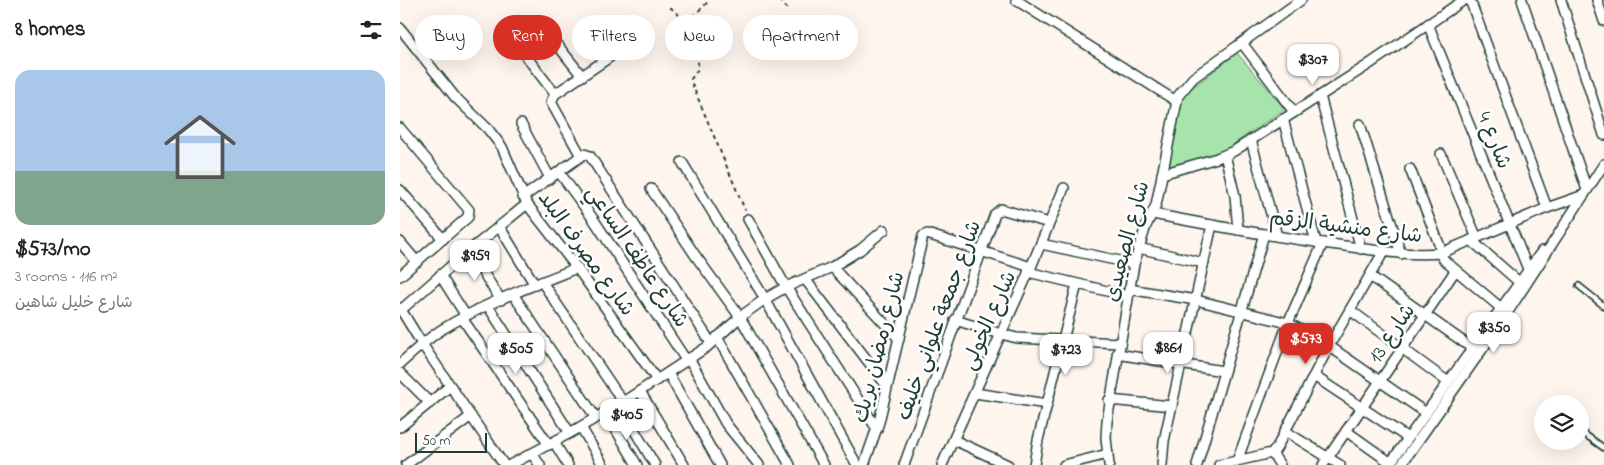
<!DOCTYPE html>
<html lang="en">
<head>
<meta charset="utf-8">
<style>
	:root { --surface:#fff; --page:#f2f2f2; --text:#222; --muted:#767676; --line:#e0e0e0; --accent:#d93025 }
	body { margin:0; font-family:"Indie Flower","Playpen Sans Arabic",sans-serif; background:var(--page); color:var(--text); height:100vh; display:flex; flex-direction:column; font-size:19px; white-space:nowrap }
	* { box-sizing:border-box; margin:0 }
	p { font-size:16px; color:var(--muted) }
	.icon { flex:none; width:28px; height:28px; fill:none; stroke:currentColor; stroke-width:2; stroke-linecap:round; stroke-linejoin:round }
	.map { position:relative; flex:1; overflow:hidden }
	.side { display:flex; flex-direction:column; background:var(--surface); width:400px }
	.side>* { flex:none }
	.hud { position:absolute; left:15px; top:15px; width:475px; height:45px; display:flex; gap:10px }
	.tools { position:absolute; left:1134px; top:395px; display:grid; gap:10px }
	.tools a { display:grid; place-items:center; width:55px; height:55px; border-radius:50%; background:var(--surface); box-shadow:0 5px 20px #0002; font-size:25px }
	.scale { position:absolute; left:15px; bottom:12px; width:72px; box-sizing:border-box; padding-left:5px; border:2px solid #1f3d34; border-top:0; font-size:14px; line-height:18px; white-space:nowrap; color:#1f3d34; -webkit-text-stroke:4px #fff; paint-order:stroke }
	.price { position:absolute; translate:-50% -42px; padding:0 11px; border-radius:10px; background:#fff; color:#222; font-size:16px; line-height:32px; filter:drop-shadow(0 1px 2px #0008) }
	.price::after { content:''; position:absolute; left:50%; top:30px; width:15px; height:11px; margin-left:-8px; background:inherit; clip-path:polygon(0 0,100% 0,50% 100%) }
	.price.selected { background:var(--accent); color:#fff }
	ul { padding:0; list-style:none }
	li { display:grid; align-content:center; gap:10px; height:265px; padding:0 15px }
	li+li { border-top:1px solid var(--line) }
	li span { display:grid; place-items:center; height:155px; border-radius:15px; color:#555 }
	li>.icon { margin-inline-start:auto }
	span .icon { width:90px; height:90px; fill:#fffc; stroke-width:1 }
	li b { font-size:21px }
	h2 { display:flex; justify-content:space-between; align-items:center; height:60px; padding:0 15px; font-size:21px }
	.pill { padding:0 18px; border-radius:22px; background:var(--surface); box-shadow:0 5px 20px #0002; font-size:18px; line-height:45px }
	.pill.selected { background:var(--accent); color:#fff }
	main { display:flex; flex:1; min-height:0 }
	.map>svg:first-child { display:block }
</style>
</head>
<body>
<main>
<section class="side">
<h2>8 homes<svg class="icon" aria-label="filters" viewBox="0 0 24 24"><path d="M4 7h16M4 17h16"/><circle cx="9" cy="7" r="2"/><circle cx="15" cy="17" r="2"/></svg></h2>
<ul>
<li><span style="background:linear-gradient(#a9c7e8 65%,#7fa58c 0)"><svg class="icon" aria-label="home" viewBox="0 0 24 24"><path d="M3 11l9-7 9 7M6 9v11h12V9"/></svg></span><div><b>$573/mo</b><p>3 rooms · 116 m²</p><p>شارع خليل شاهين</p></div></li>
</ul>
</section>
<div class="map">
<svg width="1204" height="465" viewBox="0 0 1204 465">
	<rect width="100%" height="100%" fill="#fef5ee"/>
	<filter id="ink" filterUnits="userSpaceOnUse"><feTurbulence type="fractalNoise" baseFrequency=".02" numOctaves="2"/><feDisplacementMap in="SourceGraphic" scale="10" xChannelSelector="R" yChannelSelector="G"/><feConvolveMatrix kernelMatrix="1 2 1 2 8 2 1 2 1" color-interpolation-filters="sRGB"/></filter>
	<g filter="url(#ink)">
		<path fill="#a6e4ab" stroke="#629070" d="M 837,53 L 885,109 L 822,152 L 769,169 L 772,139 L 778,105 L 784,94 Z"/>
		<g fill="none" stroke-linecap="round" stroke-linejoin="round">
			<defs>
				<g id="lane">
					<path d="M 1179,286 L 1204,306"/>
					<path d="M 1180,431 L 1204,448"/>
				</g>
				<g id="street">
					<path d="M 616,0 L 776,101"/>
					<path d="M 1070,0 L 1147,208"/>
					<path d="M 1122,0 L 1187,190"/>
					<path d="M 1161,0 L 1204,135"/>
					<path d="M 1197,0 L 1204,21"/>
					<path d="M 140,23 L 182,76"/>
					<path d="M 1028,24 L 1128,269"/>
					<path d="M 0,28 L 55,97 L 88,129 L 102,147 L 127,204 L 177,268 L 257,380"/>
					<path d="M 115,42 L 155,94"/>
					<path d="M 842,43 L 894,112"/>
					<path d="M 920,96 L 961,249"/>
					<path d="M 883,119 L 916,242"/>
					<path d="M 121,124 L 150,178"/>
					<path d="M 960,124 L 1001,254"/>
					<path d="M 0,128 L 69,210 L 68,217 L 0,276"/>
					<path d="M 851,140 L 877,236"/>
					<path d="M 1041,154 L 1077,238"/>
					<path d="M 825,155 L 835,196 L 838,230"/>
					<path d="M 181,156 L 151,102 L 155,94 L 210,57"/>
					<path d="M 282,162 L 365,299 L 457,465"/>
					<path d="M 1010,169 L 1039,244 L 1042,257 L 1045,261 L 1101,308"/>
					<path d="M 159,172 L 194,220 L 286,360"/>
					<path d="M 762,174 L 817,158 L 834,151 L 968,65 L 1064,0"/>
					<path d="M 251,189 L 295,255 L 340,317 L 424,465"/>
					<path d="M 0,190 L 43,239"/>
					<path d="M 123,197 L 184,154 L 190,156 L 311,343"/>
					<path d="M 753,214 C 814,226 876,237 938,245 C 972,250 1006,256 1041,253 L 1147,208 L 1184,195"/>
					<path d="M 348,219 L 386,287 L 477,429"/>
					<path d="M 99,226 L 135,285"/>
					<path d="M 1071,240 L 1119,282"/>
					<path d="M 0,242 L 17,262"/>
					<path d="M 641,244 L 734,264"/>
					<path d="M 738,248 L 804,263"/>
					<path d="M 69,251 L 101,300"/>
					<path d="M 432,267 L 499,339"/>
					<path d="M 628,272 L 728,296"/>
					<path d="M 40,275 L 66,316"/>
					<path d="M 970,276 L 1072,348"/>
					<path d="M 405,279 L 487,386"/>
					<path d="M 142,282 L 223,402"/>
					<path d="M 729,289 L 796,300 L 888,323 L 929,346 L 1026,413"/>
					<path d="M 113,294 L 196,418"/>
					<path d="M 88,306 L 170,433"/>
					<path d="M 0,308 L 22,344 L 104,465"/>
					<path d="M 1,310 L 59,259 L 127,204"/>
					<path d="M 950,310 L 1048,382"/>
					<path d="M 62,318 L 149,445"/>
					<path d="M 555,320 L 601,334 L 617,338 L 719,343"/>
					<path d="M 317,337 L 390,465"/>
					<path d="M 717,354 L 823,371"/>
					<path d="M 289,358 L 326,424 L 359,465"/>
					<path d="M 0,364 C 13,352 26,340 41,330 C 83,304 131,286 177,268"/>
					<path d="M 0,373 L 30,403"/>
					<path d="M 268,373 L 320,465"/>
					<path d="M 914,376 L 1008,438"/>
					<path d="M 240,391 L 284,465"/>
					<path d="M 575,393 L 647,404"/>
					<path d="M 709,400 L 772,406"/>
					<path d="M 219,404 L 255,465"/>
					<path d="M 206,413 L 237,465"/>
					<path d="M 0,427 L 50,386"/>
					<path d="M 181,427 L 203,465"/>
					<path d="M 885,431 L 940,465"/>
					<path d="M 946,431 L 991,463"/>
					<path d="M 554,440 L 608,465"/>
					<path d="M 154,442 L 168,465"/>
					<path d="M 872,453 L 880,465"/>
					<path d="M 132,454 L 140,465"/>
					<path d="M 837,461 L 888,323 L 923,243"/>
					<path d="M 6,465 L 71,416"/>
					<path d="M 110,465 L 170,433 L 223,402 L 307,347 L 340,317 L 365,299 L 386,287 L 432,267 L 460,250 L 484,230"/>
					<path d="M 464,465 L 479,422 L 523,236 L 527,234 L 631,267"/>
					<path d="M 504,465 L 595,214 L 601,209 L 649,223"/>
					<path d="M 542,465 L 631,267 L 664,188"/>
					<path d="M 634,465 L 638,440 L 677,284"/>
					<path d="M 664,465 L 708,454"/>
					<path d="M 709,465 L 706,438 L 707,421 L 734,264 L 746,226 L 756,205 L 778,96 L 793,78 L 901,0"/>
					<path d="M 762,465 L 764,441 L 812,225"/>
					<path d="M 797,465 L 864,234"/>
					<path d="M 819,465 L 867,454 L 872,453 L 876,449 L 929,346 L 984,251"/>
					<path d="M 923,465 L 1055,271"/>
					<path d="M 989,465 L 1142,251"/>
					<path d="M 1001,465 L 1102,321 L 1204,164"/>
				</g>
			</defs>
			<use href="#lane" stroke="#1f3d34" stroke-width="8"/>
			<use href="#street" stroke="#1f3d34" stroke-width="12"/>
			<g stroke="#1f3d34" stroke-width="2" stroke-dasharray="4 4" stroke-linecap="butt">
				<path d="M 380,0 L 387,9"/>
				<path d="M 270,7 L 287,22 L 298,62 L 298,69 L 291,79 L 292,84 L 345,210"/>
				<path d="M 287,22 L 310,0"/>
			</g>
			<use href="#lane" stroke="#fff" stroke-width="4.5"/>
			<use href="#street" stroke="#fff" stroke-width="9"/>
		</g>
	</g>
	<g text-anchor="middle" stroke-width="5" stroke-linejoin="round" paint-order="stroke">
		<g font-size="21" fill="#1f3d34" stroke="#fff">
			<text transform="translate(1095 140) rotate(68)" y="7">شارع 4</text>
			<text transform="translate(946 226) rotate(7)" y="7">شارع منشية الزقم</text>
			<text transform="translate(726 241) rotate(-75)" y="7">شارع الصعيدى</text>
			<text transform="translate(187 253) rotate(54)" y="7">شارع مصرف البلد</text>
			<text transform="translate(238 256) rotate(56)" y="7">شارع عاطف الساعي</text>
			<text transform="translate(538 320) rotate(-70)" y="7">شارع جمعة علواني خليف</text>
			<text transform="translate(588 320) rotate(-66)" y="7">شارع الخولى</text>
			<text transform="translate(991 333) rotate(-56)" y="7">شارع 13</text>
			<text transform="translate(478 347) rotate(-76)" y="7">شارع رمضان بريك</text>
		</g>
	</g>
</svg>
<div class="tools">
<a><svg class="icon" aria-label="layers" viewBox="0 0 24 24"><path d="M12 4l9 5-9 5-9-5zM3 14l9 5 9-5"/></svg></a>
</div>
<div class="scale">50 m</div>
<b class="price" style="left:913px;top:86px">$307</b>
<b class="price" style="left:75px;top:282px">$959</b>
<b class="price" style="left:1094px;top:354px">$350</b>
<b class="price selected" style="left:906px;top:365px">$573</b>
<b class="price" style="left:768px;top:374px">$861</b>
<b class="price" style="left:116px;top:375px">$505</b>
<b class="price" style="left:666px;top:376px">$723</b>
<b class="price" style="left:227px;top:441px">$405</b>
<div class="hud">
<a class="pill">Buy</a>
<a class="pill selected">Rent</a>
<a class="pill">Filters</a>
<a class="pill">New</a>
<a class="pill">Apartment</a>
</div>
</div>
</main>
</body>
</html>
